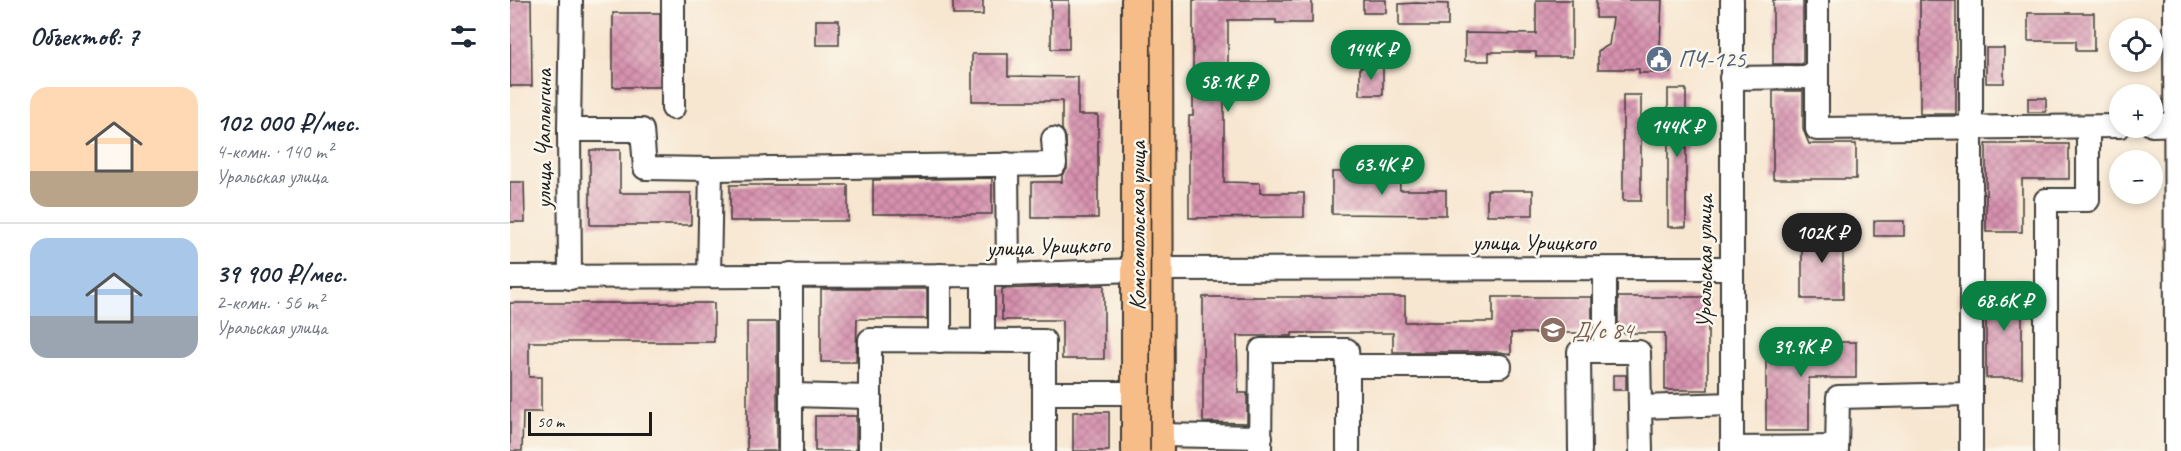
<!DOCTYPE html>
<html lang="ru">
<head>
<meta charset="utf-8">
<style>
	:root { --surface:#fff; --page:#f2f2f3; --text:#1f2937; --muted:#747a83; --line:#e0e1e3; --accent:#0b8043 }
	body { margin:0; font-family:Caveat,sans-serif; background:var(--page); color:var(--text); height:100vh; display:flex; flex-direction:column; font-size:22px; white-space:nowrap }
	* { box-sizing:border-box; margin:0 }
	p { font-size:20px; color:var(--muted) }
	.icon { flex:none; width:33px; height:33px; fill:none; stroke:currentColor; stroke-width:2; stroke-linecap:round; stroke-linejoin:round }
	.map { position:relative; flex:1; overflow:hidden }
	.details { display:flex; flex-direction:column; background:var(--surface); width:510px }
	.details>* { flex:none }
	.controls { position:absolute; left:1599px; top:18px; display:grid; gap:12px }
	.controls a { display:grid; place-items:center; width:54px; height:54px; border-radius:50%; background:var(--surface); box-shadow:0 3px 9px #0003; font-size:30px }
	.scale { position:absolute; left:18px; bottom:15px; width:124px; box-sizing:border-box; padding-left:6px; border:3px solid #1c1c1c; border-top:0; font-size:16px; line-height:21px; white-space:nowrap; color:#1c1c1c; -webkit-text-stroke:4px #fbf7ec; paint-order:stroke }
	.price { position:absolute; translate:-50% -51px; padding:0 14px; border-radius:21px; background:var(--accent); color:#fff; font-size:20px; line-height:39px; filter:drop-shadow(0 2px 3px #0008) }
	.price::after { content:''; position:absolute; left:50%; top:36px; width:18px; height:14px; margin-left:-9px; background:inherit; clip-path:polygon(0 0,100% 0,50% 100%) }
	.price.selected { background:#222; color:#fff }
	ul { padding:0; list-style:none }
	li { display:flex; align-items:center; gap:18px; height:150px; padding:0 30px }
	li+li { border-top:2px solid var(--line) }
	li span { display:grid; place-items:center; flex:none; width:168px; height:120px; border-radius:18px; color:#555 }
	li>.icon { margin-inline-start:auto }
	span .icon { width:72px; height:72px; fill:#fffc; stroke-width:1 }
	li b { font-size:26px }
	h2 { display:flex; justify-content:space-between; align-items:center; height:72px; padding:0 30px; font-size:26px }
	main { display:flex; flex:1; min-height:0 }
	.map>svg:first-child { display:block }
</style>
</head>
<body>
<main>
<section class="details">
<h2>Объектов: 7<svg class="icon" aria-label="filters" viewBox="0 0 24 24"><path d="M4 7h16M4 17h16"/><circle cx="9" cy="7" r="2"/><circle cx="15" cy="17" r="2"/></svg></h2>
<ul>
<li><span style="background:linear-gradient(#ffd9b3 70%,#b9a48a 0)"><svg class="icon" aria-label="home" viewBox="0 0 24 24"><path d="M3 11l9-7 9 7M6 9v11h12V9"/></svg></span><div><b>102 000 ₽/мес.</b><p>4-комн. · 140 m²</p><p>Уральская улица</p></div></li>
<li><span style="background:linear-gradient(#a9c7e8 65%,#9aa5b1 0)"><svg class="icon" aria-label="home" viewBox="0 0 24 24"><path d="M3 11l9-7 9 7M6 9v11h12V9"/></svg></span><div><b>39 900 ₽/мес.</b><p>2-комн. · 56 m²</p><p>Уральская улица</p></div></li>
</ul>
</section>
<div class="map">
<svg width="1671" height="451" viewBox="0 0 1671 451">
	<defs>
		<pattern id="building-cross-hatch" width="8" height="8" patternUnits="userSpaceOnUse" patternTransform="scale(1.5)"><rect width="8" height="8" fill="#d792af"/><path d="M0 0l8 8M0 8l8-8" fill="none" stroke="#ae768e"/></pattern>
	</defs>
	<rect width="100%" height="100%" fill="#fbf7ec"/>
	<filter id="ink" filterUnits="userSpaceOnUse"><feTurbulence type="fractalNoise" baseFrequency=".0167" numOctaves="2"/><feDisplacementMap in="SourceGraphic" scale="12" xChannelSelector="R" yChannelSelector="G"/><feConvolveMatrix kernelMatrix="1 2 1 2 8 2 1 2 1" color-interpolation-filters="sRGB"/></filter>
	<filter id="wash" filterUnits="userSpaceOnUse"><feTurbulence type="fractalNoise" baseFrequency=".008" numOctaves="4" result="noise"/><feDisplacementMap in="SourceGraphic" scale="24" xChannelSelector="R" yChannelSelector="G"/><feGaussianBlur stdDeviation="1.35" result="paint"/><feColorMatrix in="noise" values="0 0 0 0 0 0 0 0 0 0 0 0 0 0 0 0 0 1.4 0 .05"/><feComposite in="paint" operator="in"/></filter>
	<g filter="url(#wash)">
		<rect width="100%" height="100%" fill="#f7e6d0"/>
		<g id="blocks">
			<g fill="url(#building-cross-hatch)">
				<path d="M 0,0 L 21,0 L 22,86 L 0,86 Z"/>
				<rect x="443" y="0" width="30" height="15"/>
				<rect x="541" y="0" width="18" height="49"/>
				<path d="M 683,0 L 802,0 L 802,23 L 766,23 L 766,20 L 718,20 L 718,94 L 714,94 L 714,182 L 750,183 L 750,193 L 794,193 L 794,217 L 679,218 L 679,116 L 683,116 Z"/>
				<rect x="853" y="0" width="23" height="13"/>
				<path d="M 1026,0 L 1062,0 L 1062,57 L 1026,57 L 1026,52 L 979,52 L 979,61 L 955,61 L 955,33 L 1026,34 Z"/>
				<path d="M 1086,0 L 1152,0 L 1150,45 L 1160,51 L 1160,73 L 1129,73 L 1129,69 L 1088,69 L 1088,51 L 1099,45 L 1103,18 L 1086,18 Z"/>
				<rect x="1263" y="0" width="30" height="64"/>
				<rect x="1410" y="0" width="36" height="114"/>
				<path d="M 906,3 L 938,4 L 938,26 L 889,26 L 889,4 Z"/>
				<rect x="103" y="13" width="47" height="74"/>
				<path d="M 1518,13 L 1584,13 L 1584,51 L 1566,51 L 1566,41 L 1518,41 Z"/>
				<rect x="306" y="20" width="23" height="25"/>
				<rect x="1476" y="48" width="18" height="35"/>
				<path d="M 462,54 L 498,54 L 498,76 L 568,77 L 568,115 L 588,115 L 588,218 L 522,218 L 522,182 L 552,182 L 552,175 L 557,169 L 556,138 L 552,129 L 552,101 L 462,101 Z"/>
				<rect x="850" y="67" width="23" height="28"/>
				<rect x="1158" y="89" width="18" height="138"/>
				<path d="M 1263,91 L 1293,91 L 1293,129 L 1299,144 L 1346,144 L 1346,179 L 1263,179 Z"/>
				<rect x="1113" y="95" width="18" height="106"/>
				<rect x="1518" y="98" width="18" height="14"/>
				<path d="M 1476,144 L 1559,144 L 1559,179 L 1512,179 L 1512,232 L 1476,232 Z"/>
				<path d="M 80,150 L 110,150 L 110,193 L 181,193 L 181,225 L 80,225 Z"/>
				<path d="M 822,172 L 889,172 L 890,190 L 936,190 L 936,215 L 822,214 Z"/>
				<path d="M 482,178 L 482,214 L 363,214 L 363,180 Z"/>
				<path d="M 0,182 L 14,182 L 15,222 L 0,222 Z"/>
				<rect x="220" y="185" width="118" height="36"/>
				<rect x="977" y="190" width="46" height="25"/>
				<rect x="1364" y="221" width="30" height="15"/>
				<rect x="1292" y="229" width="41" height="70"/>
				<path d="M 594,285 L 594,359 L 552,359 L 552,320 L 492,320 L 492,289 Z"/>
				<rect x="1476" y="286" width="36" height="92"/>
				<path d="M 311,289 L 417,289 L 417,319 L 347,319 L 346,362 L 311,362 Z"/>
				<path d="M 693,297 L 895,297 L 895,322 L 983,322 L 983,297 L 1082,297 L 1082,333 L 1001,333 L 1001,354 L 990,352 L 883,352 L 883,333 L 782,333 L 782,336 L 727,336 L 728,393 L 737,393 L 737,423 L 693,422 Z"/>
				<path d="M 1108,297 L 1198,297 L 1198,390 L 1155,390 L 1155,333 L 1108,333 Z"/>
				<path d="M 0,303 L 204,303 L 204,342 L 19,342 L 19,377 L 31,377 L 31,412 L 13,412 L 12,451 L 0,451 Z"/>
				<rect x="237" y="322" width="30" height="129"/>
				<path d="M 1256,342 L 1346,342 L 1346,378 L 1299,378 L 1299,431 L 1256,431 Z"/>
				<rect x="1103" y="375" width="13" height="15"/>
				<rect x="563" y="412" width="36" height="39"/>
				<rect x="305" y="416" width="41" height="35"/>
			</g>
		</g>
	</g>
	<g filter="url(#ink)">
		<use href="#blocks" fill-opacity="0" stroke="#3d3a37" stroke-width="1.5"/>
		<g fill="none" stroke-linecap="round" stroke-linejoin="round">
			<defs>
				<g id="minor">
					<path d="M 163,0 L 163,108"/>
					<path d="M 1222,0 L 1222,451"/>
					<path d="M 1307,0 L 1307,129 L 1610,126"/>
					<path d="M 1461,0 L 1461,451"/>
					<path d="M 1665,0 L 1666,354 L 1671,354"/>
					<path d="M 1221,78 L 1307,77"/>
					<path d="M 1642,125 L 1671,124"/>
					<path d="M 59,130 L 132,130 L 135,168 L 201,169 L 545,164 L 543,139"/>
					<path d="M 497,164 L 498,275"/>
					<path d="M 1095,269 L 1095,352 L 1129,352 L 1130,407 L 1222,404"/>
					<path d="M 430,275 L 430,341"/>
					<path d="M 473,275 L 473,341"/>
					<path d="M 199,276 L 201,169"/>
					<path d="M 0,277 L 498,275 L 648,269 L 1221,268"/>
					<path d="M 60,278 L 59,130 L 61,0"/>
					<path d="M 838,366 L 838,451"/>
					<path d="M 534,393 L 625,393"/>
					<path d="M 281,395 L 360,397"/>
					<path d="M 1130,407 L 1131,451"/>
					<path d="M 649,435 L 751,437"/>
					<path d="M 1222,448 L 1327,447"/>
					<path d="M 281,451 L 281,275"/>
					<path d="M 360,451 L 360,340 L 534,341 L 534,451"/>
					<path d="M 750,451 L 751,350 L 837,350 L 838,366 L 990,366"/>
					<path d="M 1070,451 L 1069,352 L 1095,352"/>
					<path d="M 1327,451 L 1328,397 L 1460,394"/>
					<path d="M 1536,451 L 1536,200 L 1578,200 L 1578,127"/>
					<path d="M 1666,451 L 1666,354"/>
				</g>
				<g id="major">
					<path d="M 648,0 L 649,451"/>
					<path d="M 626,451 L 626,0"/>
				</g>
			</defs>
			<use href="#minor" stroke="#3d3a37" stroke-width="26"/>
			<use href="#major" stroke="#3d3a37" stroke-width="32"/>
			<use href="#minor" stroke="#fff" stroke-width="22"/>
			<use href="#major" stroke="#f7bd88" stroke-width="28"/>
			<path stroke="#1c1c1c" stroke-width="1.5" d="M 640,451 L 641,0"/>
		</g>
	</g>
	<defs>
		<symbol id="civic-disc" viewBox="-11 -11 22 22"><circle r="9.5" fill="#5c6f8a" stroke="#fbf7ec"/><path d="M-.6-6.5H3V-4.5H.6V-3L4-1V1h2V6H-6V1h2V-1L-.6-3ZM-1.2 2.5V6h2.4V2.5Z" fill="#fff"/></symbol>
		<symbol id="school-disc" viewBox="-11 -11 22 22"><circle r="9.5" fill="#8d6e63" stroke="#fbf7ec"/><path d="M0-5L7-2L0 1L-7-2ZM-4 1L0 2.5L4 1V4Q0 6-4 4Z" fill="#fff"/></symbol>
	</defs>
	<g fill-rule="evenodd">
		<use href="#civic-disc" x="1134" y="44" width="30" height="30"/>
		<use href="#school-disc" x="1028" y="315" width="30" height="30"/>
	</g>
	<g text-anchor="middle" stroke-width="5" stroke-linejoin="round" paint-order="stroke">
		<g font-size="24" fill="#4e5e75" stroke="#fbf7ec" text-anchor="start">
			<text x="1168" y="67">ПЧ-125</text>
		</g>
		<g font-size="24" fill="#1c1c1c" stroke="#fbf7ec">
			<text transform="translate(33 139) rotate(-90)" y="8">улица Чаплыгина</text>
			<text transform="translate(627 226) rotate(-90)" y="8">Комсомольская улица</text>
			<text x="1024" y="250">улица Урицкого</text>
			<text transform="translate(538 246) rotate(-2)" y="8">улица Урицкого</text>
			<text transform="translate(1194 262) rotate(-90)" y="8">Уральская улица</text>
		</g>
		<g font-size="24" fill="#785e54" stroke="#fbf7ec" text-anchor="start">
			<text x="1062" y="338">Д/с 84</text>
		</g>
	</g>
</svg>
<div class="controls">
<a><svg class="icon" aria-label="locate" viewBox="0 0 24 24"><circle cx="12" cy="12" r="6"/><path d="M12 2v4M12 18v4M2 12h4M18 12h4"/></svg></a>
<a>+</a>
<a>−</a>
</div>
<div class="scale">50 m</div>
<b class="price" style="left:861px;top:81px">144K ₽</b>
<b class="price" style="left:718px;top:113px">58.1K ₽</b>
<b class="price" style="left:1167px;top:158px">144K ₽</b>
<b class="price" style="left:872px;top:196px">63.4K ₽</b>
<b class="price selected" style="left:1312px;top:264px">102K ₽</b>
<b class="price" style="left:1494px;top:332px">68.6K ₽</b>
<b class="price" style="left:1291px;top:378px">39.9K ₽</b>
</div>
</main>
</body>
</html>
